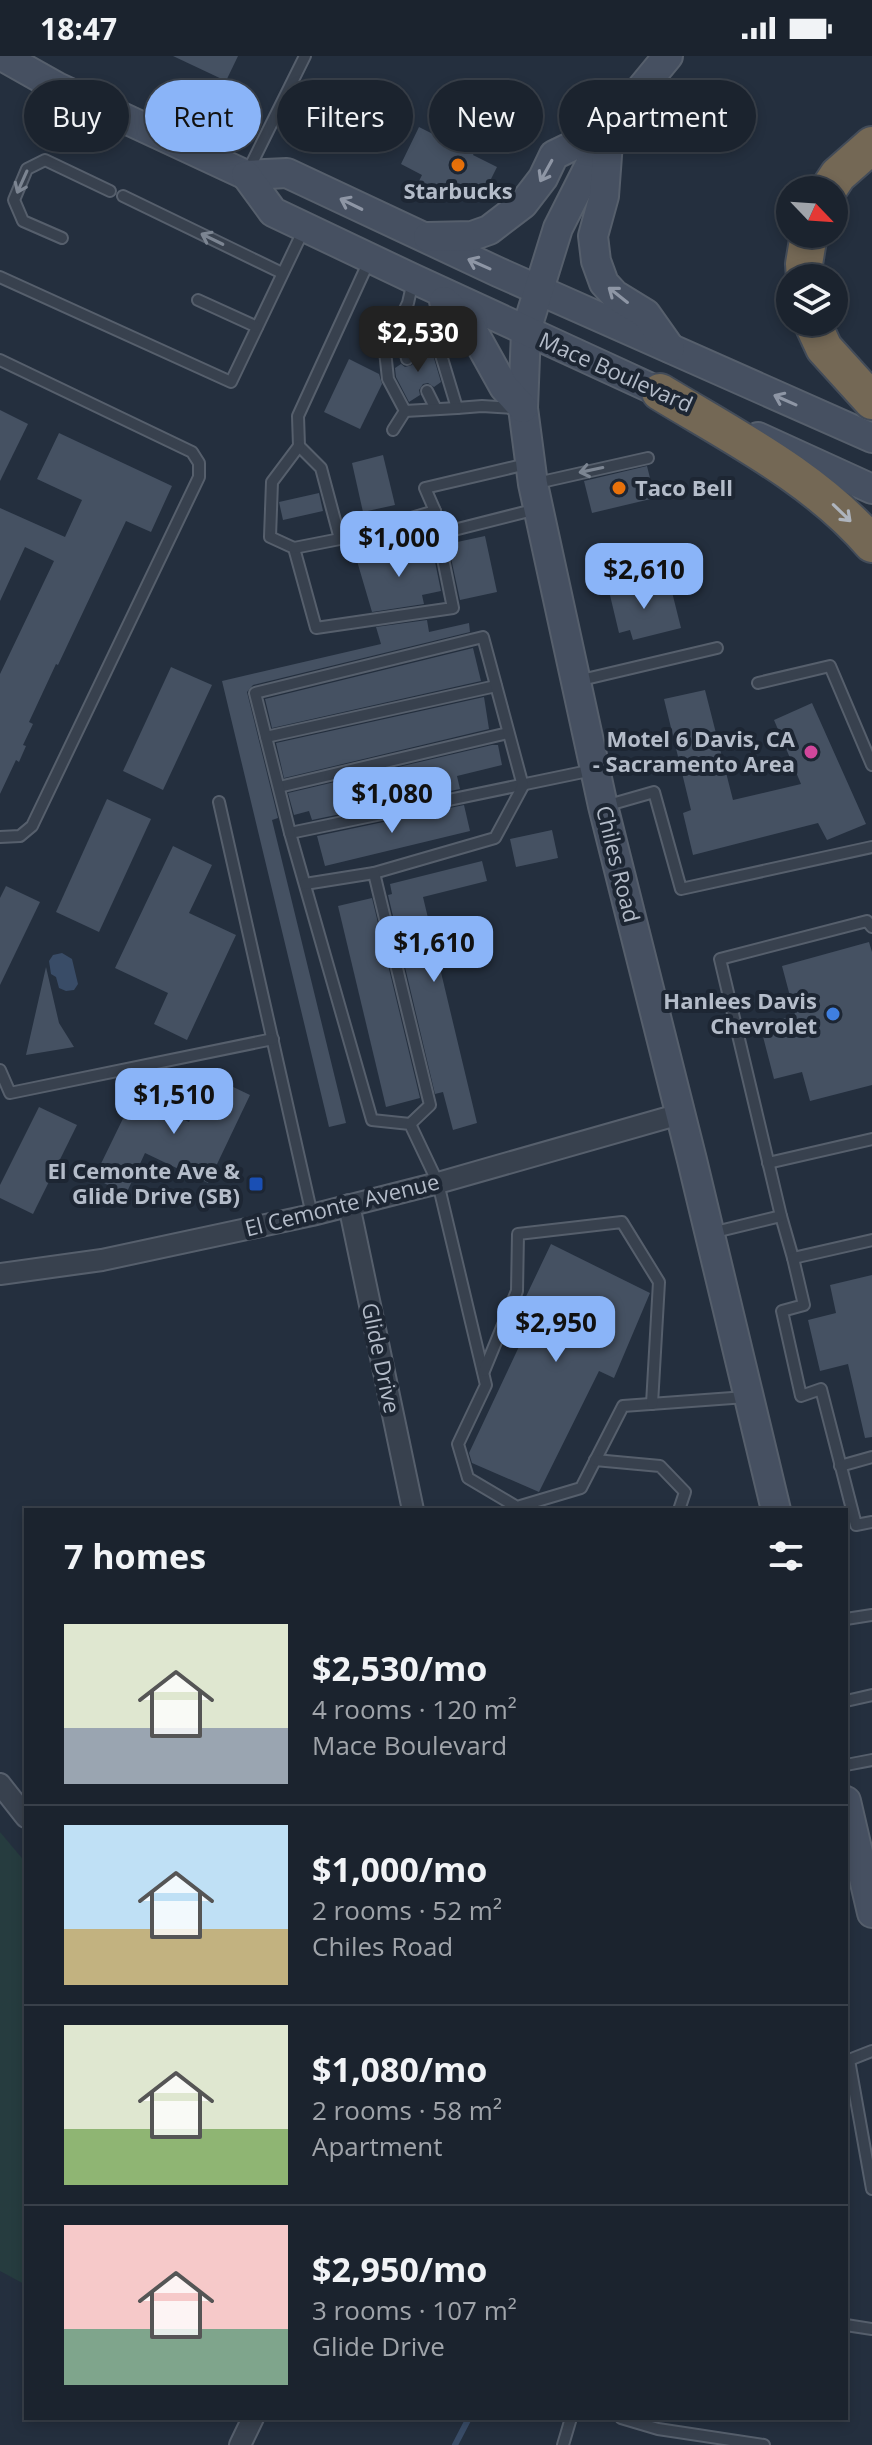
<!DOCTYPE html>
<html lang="en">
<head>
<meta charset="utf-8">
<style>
	:root { --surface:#1b232e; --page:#242b36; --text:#f1f3f6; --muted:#a0a4aa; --line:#39404a; --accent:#8ab4f8 }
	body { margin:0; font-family:"Open Sans",sans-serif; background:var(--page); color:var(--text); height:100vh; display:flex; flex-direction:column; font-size:30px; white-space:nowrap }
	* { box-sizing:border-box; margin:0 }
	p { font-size:26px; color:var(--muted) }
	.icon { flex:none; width:44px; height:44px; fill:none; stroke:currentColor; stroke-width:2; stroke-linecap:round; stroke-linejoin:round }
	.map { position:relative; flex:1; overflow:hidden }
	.drawer { position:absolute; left:24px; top:1452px; width:824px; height:912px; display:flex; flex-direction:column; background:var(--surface); border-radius:0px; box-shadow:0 4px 12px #0003,0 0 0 2px var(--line) }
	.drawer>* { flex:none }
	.hud { position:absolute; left:24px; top:24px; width:824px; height:72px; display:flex; gap:16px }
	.needle { width:52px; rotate:115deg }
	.fabs { position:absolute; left:776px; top:120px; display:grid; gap:16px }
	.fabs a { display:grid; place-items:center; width:72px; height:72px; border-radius:50%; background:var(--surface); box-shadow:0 4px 12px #0003,0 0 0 2px var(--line); font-size:40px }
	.price { position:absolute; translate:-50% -68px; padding:0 18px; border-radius:16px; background:var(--accent); color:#111; font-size:26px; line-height:52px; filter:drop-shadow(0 2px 4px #0008) }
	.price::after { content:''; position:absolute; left:50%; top:48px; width:24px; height:18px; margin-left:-12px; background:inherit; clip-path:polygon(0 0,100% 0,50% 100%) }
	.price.selected { background:#222; color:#fff }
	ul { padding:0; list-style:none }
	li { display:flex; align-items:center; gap:24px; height:200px; padding:0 40px }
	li+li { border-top:2px solid var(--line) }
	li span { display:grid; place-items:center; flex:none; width:224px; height:160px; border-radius:0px; color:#555 }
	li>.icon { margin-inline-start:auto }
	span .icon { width:96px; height:96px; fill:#fffc; stroke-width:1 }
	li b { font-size:34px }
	h2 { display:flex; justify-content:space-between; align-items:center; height:96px; padding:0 40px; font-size:34px }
	.pill { padding:0 28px; border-radius:36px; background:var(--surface); box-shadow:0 4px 12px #0003,0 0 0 2px var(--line); font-size:28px; line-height:72px }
	.pill.selected { background:var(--accent); color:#111 }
	.status { display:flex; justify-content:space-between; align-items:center; height:56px; padding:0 40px; background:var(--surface); direction:ltr }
	.status svg { height:22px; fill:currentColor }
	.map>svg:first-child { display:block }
</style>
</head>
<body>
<div class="status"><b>18:47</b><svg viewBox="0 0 49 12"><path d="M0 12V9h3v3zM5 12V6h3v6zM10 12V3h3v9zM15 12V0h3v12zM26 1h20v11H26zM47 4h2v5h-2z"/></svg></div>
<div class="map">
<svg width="872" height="2389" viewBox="0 0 872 2389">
	<rect width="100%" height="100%" fill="#242f3e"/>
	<path fill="#263c3f" d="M 0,1776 L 26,1807 L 26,2229 L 0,2215 Z"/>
	<path fill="#394c67" d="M 62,897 L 72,903 L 78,928 L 74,934 L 66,935 L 59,932 L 56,921 L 51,918 L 49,905 L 53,899 Z"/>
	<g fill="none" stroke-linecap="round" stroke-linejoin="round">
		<path stroke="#394c67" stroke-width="6" d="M 455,2389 L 469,2362"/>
	</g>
	<g fill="#455162">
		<path d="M 173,0 L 238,0 L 226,25 Z"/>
		<path d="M 419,71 L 437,80 L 441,72 L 477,90 L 473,99 L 497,111 L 480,145 L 453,131 L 446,143 L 417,129 L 422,119 L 401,108 Z"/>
		<path d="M 427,290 L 433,299 L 441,326 L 434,331 L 428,327 L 423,328 L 419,334 L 420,339 L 409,346 L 396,321 L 395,312 L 401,308 L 405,311 L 412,309 L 415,305 L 414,299 Z"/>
		<path d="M 349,303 L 379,318 L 382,328 L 360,373 L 324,356 Z"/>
		<path d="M 0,354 L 28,368 L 0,425 Z"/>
		<path d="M 59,377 L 172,430 L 151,476 L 126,465 L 58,609 L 56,608 L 29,666 L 33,668 L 23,689 L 26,690 L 19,706 L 16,704 L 0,738 L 0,618 L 54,505 L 25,491 L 0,545 L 0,452 L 65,481 L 82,444 L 37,423 Z"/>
		<path d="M 383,399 L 395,449 L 363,456 L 352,407 Z"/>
		<path d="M 647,410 L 655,442 L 592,457 L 584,425 Z"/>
		<path d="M 319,437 L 323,455 L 283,464 L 279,446 Z"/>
		<path d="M 485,480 L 497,536 L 460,544 L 448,488 Z"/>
		<path d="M 412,490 L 413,499 L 433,496 L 441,535 L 422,539 L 424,548 L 372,556 L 357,505 Z"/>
		<path d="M 650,525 L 653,536 L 665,533 L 667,538 L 672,536 L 681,572 L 633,584 L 630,574 L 619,577 L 609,535 Z"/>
		<path d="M 427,564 L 429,576 L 469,567 L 470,576 L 253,629 L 247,636 L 278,762 L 272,764 L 346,1067 L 329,1071 L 222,625 L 381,588 L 376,571 Z"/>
		<path d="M 473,592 L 481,625 L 272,672 L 265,643 Z"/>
		<path d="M 171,611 L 212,629 L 163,734 L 123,715 Z"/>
		<path d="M 705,634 L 733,744 L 801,728 L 774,664 L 812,647 L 866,768 L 827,784 L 818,767 L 693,799 L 683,757 L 691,754 L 664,643 Z"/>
		<path d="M 484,641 L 489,673 L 284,722 L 276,687 Z"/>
		<path d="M 492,689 L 498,689 L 502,709 L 457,720 L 460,733 L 312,764 L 309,755 L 294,759 L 288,737 Z"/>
		<path d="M 107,743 L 151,763 L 99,876 L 56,856 Z"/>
		<path d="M 464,749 L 470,775 L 325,810 L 317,780 Z"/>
		<path d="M 552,774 L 558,802 L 516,811 L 510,783 Z"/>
		<path d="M 173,790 L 212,809 L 189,857 L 236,879 L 187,984 L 154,968 L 168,937 L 115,912 Z"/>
		<path d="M 482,805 L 487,825 L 423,841 L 477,1067 L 453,1074 L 443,1036 L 435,1038 L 388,839 L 392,838 L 390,828 Z"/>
		<path d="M 6,830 L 40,846 L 0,929 L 0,842 Z"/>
		<path d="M 372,842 L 420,1042 L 386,1051 L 338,850 Z"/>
		<path d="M 869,886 L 872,896 L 872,1029 L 810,1045 L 802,1016 L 774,1023 L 760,969 L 795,959 L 782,910 Z"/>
		<path d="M 46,911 L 59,967 L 74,991 L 26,999 Z"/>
		<path d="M 210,1020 L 250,1039 L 208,1127 L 145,1097 L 126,1138 L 94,1122 L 134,1040 L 189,1066 Z"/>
		<path d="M 39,1051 L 77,1069 L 33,1158 L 0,1142 L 0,1129 Z"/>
		<path d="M 551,1188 L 650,1237 L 614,1322 L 599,1315 L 539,1436 L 472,1407 L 469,1397 L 524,1280 L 510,1274 Z"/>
		<path d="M 872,1219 L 872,1381 L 865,1382 L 848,1308 L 820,1315 L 808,1264 L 836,1257 L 830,1229 Z"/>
	</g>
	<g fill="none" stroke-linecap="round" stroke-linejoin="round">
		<defs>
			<g id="lane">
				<path d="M 247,117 L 305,0"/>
				<path d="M 123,140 L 282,217"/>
				<path d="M 62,182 L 23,165 L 14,144 L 27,113 L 45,104 L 110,135"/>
				<path d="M 369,205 L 298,360 L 299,390 L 321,412 L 340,483 L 435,455 L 438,478"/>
				<path d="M 0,221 L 231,326 L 304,173"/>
				<path d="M 198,244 L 257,271"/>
				<path d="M 399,265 L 432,281 L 438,289 L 457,352 L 482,350 L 515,352"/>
				<path d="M 399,265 L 407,303"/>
				<path d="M 0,304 L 192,396 L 199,407 L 199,421 L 32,770 L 20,780 L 0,781"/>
				<path d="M 427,335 L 436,353"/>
				<path d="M 405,355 L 457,352"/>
				<path d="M 393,374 L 405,355 L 388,323 L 385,295 L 408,247 L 413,225"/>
				<path d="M 299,390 L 272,426 L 270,481 L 294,492 L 316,572 L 453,552 L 438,478 L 537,453"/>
				<path d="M 537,427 L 648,402"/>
				<path d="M 435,455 L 425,432 L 527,408"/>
				<path d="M 294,492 L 340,483"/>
				<path d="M 577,625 L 717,592"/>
				<path d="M 758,627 L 830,610 L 872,709"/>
				<path d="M 266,681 L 496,630"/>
				<path d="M 593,714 L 290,777 L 372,1064 L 410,1068 L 438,1127 L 486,1329 L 458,1388 L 468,1422 L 517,1451 L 581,1432 L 623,1350 L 746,1341"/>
				<path d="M 279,731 L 508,677"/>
				<path d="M 219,746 L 312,1159"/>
				<path d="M 605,750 L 654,736 L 681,833 L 872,791"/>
				<path d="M 290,777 L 255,637 L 483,581 L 523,730 L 495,782 L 374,817"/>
				<path d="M 305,828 L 374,817 L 430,1049 L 410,1068"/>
				<path d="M 0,1014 L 10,1037 L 273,983"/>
				<path d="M 768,1107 L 872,1083"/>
				<path d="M 781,1160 L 793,1202"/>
				<path d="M 711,1177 L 781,1160 L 720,903 L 867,865 L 872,871"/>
				<path d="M 872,1184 L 793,1202 L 804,1249 L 782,1255 L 801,1340 L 821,1333 L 856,1469 L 872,1466"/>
				<path d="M 484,1315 L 517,1235 L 518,1178 L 622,1166 L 659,1226 L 652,1348"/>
				<path d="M 595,1404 L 660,1410 L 685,1436 L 679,1454"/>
				<path d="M 840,1410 L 872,1401"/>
				<path d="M 846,1563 L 872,1559"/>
				<path d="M 846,1645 L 872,1639"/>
				<path d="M 846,1709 L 872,1704"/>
				<path d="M 872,1995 L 849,2004 L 872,2133"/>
				<path d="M 846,2269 L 872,2273"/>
				<path d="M 621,2362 L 658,2373 L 764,2389"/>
				<path d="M 563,2389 L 571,2362"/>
			</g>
			<g id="street">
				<path d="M 349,1149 L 413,1454"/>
				<path d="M 0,1218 L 102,1204 L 312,1159 L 438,1127 L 680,1058"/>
				<path d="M 0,1728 L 26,1761"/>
				<path d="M 240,2389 L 253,2362"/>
			</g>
			<g id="secondary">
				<path d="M 2,0 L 57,31 L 246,119 L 287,117 L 498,216 L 872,382"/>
				<path d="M 668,0 L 608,73 L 558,172 L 526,275 L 523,352 L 533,428 L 603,750 L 692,1104 L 776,1454"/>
				<path d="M 608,86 L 604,140 L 593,180 L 596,205 L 604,227 L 615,239 L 646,258 L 670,292"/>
				<path d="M 246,119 L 273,156 L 414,223 L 677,344"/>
				<path d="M 428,181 L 472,180 L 489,174 L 523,148 L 543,122 L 554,99 L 608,73"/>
				<path d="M 444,245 L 469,268 L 504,331 L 523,352"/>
				<path d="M 758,381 L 872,433"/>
				<path d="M 846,1745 L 872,1857"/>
			</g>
			<g id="highway">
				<path d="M 828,134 L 838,119 L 872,89"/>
				<path d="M 805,222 L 804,208 L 809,178"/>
				<path d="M 812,266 L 824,292 L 872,345"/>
				<path d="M 660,336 C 734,381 815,422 872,488"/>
			</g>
		</defs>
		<use href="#lane" stroke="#565f6c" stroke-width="14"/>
		<use href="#street" stroke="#565f6c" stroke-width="24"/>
		<use href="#secondary" stroke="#565f6c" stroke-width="32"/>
		<use href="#highway" stroke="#434c59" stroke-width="40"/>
		<use href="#lane" stroke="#38414e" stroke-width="10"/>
		<use href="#street" stroke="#38414e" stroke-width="20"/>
		<use href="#secondary" stroke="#465061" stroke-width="28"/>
		<use href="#highway" stroke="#746855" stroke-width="36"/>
	</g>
	<defs><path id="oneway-shaft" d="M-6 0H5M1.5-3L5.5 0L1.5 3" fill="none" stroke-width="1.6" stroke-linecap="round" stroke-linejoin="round" transform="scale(2)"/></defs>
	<g stroke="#8e96a5">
		<use href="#oneway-shaft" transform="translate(546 115) rotate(119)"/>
		<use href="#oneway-shaft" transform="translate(351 148) rotate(-154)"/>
		<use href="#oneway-shaft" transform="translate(479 208) rotate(-156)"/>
		<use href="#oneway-shaft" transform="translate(618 239) rotate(-142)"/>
		<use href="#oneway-shaft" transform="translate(785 344) rotate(-156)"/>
	</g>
	<g stroke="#7c8592">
		<use href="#oneway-shaft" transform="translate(22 126) rotate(114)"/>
		<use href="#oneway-shaft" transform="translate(212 183) rotate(-154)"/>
		<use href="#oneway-shaft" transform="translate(591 414) rotate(168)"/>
	</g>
	<use stroke="#aeb4bd" href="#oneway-shaft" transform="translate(842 457) rotate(44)"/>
	<g fill="#e8710a" stroke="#1d2633" stroke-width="3">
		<circle cx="458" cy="109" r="8"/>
		<circle cx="619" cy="432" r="8"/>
	</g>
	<circle fill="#d1479c" stroke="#1d2633" stroke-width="3" cx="811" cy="696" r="8"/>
	<circle fill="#3f7fe0" stroke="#1d2633" stroke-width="3" cx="833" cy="958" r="8"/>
	<rect fill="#1a4fb4" stroke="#1d2633" stroke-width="3" x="248" y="1120" width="16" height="16" rx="4"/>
	<g text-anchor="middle" stroke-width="8" stroke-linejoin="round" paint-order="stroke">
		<g font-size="22" font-weight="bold" fill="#b4bcc9" stroke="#1d2633" text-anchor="end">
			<text x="458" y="143" text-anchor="middle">Starbucks</text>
			<text x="635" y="440" text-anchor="start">Taco Bell</text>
			<text x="795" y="691">Motel 6 Davis, CA<tspan x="795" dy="25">- Sacramento Area</tspan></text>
			<text x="817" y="953">Hanlees Davis<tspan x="817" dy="25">Chevrolet</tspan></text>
			<text x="240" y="1123">El Cemonte Ave &amp;<tspan x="240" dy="25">Glide Drive (SB)</tspan></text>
		</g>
		<g font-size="22" fill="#b4bcc9" stroke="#1d2633">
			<text transform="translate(616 316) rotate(24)" y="8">Mace Boulevard</text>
			<text transform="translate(618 808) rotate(76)" y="8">Chiles Road</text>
			<text transform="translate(342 1149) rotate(-14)" y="8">El Cemonte Avenue</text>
			<text transform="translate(381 1302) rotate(78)" y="8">Glide Drive</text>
		</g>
	</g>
</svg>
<div class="fabs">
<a><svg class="needle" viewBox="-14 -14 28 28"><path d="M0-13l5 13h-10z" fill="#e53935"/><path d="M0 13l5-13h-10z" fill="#a0a4aa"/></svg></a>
<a><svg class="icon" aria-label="layers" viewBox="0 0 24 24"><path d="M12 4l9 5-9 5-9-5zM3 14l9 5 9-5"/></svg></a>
</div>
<b class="price selected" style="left:418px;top:318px">$2,530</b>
<b class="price" style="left:399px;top:523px">$1,000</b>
<b class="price" style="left:644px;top:555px">$2,610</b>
<b class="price" style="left:392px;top:779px">$1,080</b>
<b class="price" style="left:434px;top:928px">$1,610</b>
<b class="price" style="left:174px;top:1080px">$1,510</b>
<b class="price" style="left:556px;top:1308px">$2,950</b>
<div class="hud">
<a class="pill">Buy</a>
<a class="pill selected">Rent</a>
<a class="pill">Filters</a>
<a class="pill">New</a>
<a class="pill">Apartment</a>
</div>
<section class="drawer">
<h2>7 homes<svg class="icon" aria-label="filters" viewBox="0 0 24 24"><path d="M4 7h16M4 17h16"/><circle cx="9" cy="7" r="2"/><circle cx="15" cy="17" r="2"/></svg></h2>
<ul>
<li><span style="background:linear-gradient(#dfe7d0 65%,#9aa5b1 0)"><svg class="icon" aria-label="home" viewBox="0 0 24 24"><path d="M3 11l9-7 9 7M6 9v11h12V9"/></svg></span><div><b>$2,530/mo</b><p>4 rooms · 120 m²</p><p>Mace Boulevard</p></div></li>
<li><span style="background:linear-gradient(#bfe0f5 65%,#c2b280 0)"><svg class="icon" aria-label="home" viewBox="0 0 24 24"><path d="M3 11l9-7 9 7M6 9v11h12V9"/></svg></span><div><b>$1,000/mo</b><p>2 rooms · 52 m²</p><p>Chiles Road</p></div></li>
<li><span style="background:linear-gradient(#dfe7d0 65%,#8fb573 0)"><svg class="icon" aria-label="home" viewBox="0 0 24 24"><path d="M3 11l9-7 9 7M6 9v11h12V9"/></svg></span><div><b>$1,080/mo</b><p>2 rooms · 58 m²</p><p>Apartment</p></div></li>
<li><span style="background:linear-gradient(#f6c9c9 65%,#7fa58c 0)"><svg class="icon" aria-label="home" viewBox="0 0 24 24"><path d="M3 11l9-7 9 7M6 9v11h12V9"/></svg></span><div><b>$2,950/mo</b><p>3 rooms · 107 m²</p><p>Glide Drive</p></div></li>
</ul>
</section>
</div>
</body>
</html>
